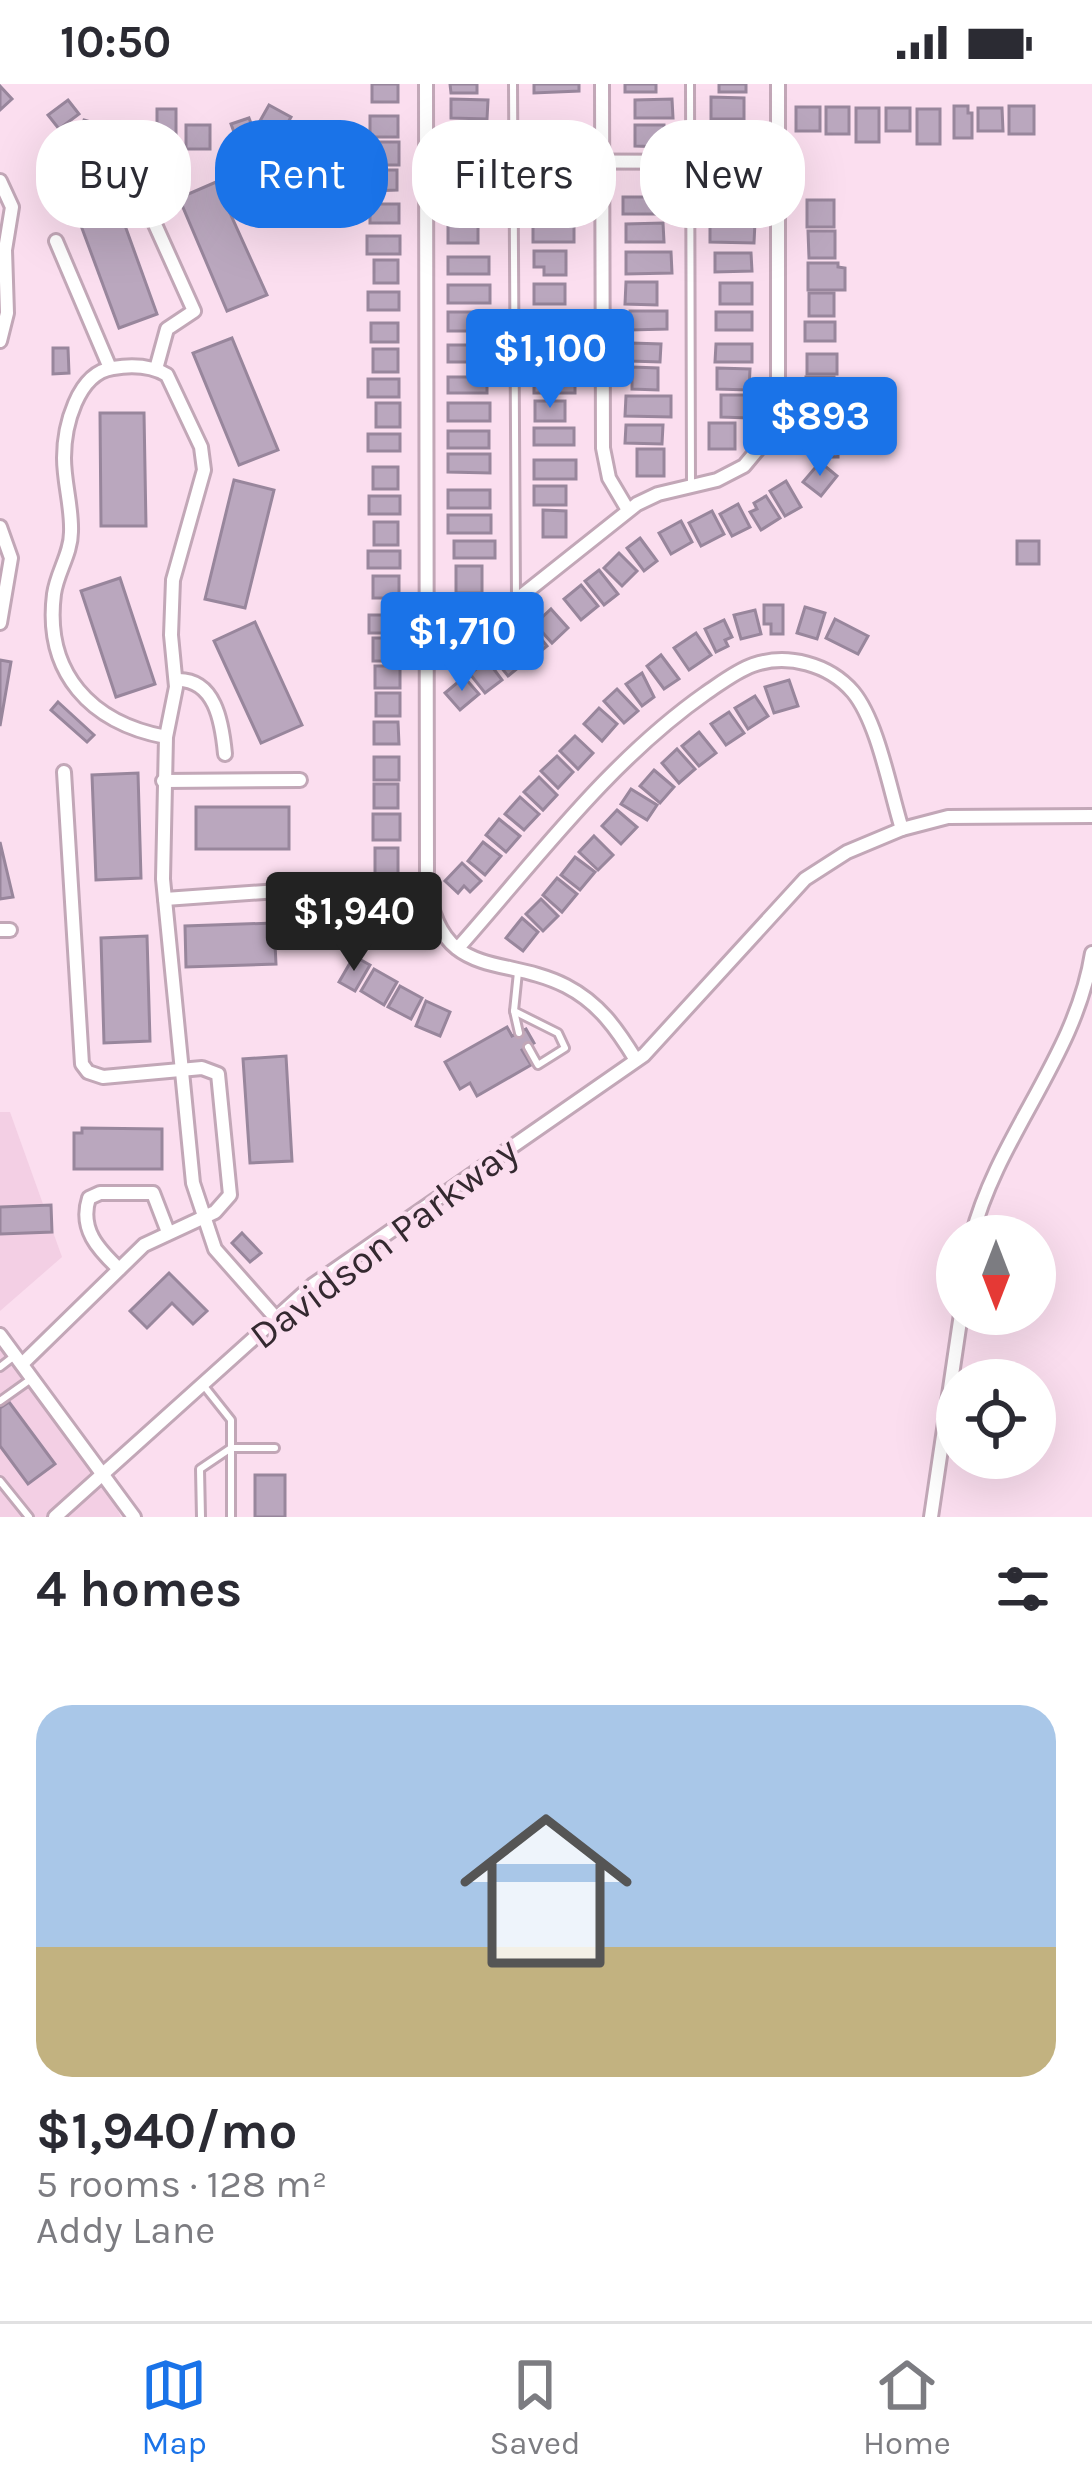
<!DOCTYPE html>
<html lang="en">
<head>
<meta charset="utf-8">
<style>
	:root { --surface:#fff; --page:#f2f2f3; --text:#2b2b33; --muted:#7c7c81; --line:#e1e1e2; --accent:#1a73e8 }
	body { margin:0; font-family:Karla,sans-serif; background:var(--page); color:var(--text); height:100vh; display:flex; flex-direction:column; font-size:45px; white-space:nowrap }
	* { box-sizing:border-box; margin:0 }
	p { font-size:39px; color:var(--muted) }
	.icon { flex:none; width:66px; height:66px; fill:none; stroke:currentColor; stroke-width:2; stroke-linecap:round; stroke-linejoin:round }
	.map { position:relative; height:1433px; overflow:hidden }
	.panel { display:flex; flex-direction:column; background:var(--surface); flex:1 }
	.panel>* { flex:none }
	.hud { position:absolute; left:36px; top:36px; width:1020px; height:108px; display:flex; gap:24px }
	.needle { width:78px; rotate:180deg }
	.buttons { position:absolute; left:936px; top:1131px; display:grid; gap:24px }
	.buttons a { display:grid; place-items:center; width:120px; height:120px; border-radius:50%; background:var(--surface); box-shadow:0 12px 48px #0002; font-size:60px }
	.price { position:absolute; translate:-50% -102px; padding:0 27px; border-radius:12px; background:var(--accent); color:#fff; font-size:39px; line-height:78px; filter:drop-shadow(0 3px 6px #0008) }
	.price::after { content:''; position:absolute; left:50%; top:72px; width:36px; height:27px; margin-left:-18px; background:inherit; clip-path:polygon(0 0,100% 0,50% 100%) }
	.price.on { background:#222; color:#fff }
	ul { padding:0; list-style:none }
	li { display:grid; align-content:center; gap:24px; height:636px; padding:0 36px }
	li+li { border-top:3px solid var(--line) }
	li span { display:grid; place-items:center; height:372px; border-radius:36px; color:#555 }
	li>.icon { margin-inline-start:auto }
	span .icon { width:216px; height:216px; fill:#fffc; stroke-width:1 }
	li b { font-size:51px }
	h2 { display:flex; justify-content:space-between; align-items:center; height:144px; padding:0 36px; font-size:51px }
	.tag { padding:0 42px; border-radius:48px; background:var(--surface); box-shadow:0 12px 48px #0002; font-size:42px; line-height:108px }
	.tag.on { background:var(--accent); color:#fff }
	.status { display:flex; justify-content:space-between; align-items:center; height:84px; padding:0 60px; background:var(--surface); direction:ltr }
	.status svg { height:33px; fill:currentColor }
	.tab-bar { display:flex; justify-content:space-around; align-items:center; height:168px; border-top:3px solid var(--line); background:var(--surface); font-size:33px; color:var(--muted) }
	.tab-bar a { display:grid; justify-items:center; gap:6px }
	.tab-bar .on { color:var(--accent) }
	.map>svg:first-child { display:block }
</style>
</head>
<body>
<div class="status"><b>10:50</b><svg viewBox="0 0 49 12"><path d="M0 12V9h3v3zM5 12V6h3v6zM10 12V3h3v9zM15 12V0h3v12zM26 1h20v11H26zM47 4h2v5h-2z"/></svg></div>
<div class="map">
<svg width="1092" height="1433" viewBox="0 0 1092 1433">
	<rect width="100%" height="100%" fill="#fbdeef"/>
	<g fill="#f3cfe4">
		<path d="M 0,1028 L 10,1028 L 62,1173 L 0,1227 Z"/>
		<path d="M 0,1246 L 89,1367 L 121,1433 L 0,1433 Z"/>
	</g>
	<g fill="#baa7be" stroke="#98869c" stroke-width="3">
		<rect x="372" y="0" width="26" height="18"/>
		<path d="M 450,0 L 477,0 L 477,9 L 451,9 Z"/>
		<path d="M 534,0 L 579,0 L 579,7 L 534,9 Z"/>
		<rect x="625" y="0" width="31" height="8"/>
		<rect x="719" y="0" width="27" height="8"/>
		<path d="M 0,2 L 12,15 L 0,26 Z"/>
		<path d="M 711,13 L 744,14 L 744,35 L 711,35 Z"/>
		<path d="M 451,15 L 488,16 L 487,35 L 451,34 Z"/>
		<path d="M 672,15 L 673,34 L 635,34 L 635,16 Z"/>
		<path d="M 68,16 L 79,30 L 59,45 L 48,31 Z"/>
		<path d="M 269,21 L 291,33 L 282,49 L 260,37 Z"/>
		<path d="M 954,22 L 968,22 L 968,29 L 972,29 L 972,54 L 954,54 Z"/>
		<rect x="1009" y="22" width="25" height="28"/>
		<rect x="796" y="23" width="24" height="24"/>
		<rect x="826" y="23" width="23" height="27"/>
		<rect x="856" y="24" width="23" height="34"/>
		<rect x="886" y="24" width="24" height="23"/>
		<path d="M 978,24 L 1002,24 L 1003,47 L 978,47 Z"/>
		<rect x="157" y="25" width="19" height="33"/>
		<rect x="917" y="25" width="23" height="35"/>
		<rect x="370" y="32" width="28" height="21"/>
		<path d="M 249,34 L 260,63 L 242,70 L 231,40 Z"/>
		<path d="M 84,36 L 107,43 L 100,66 L 77,59 Z"/>
		<rect x="186" y="41" width="24" height="24"/>
		<path d="M 635,41 L 664,41 L 664,63 L 635,62 Z"/>
		<path d="M 710,41 L 747,41 L 746,60 L 710,60 Z"/>
		<rect x="121" y="43" width="19" height="26"/>
		<rect x="448" y="43" width="41" height="17"/>
		<rect x="375" y="58" width="24" height="23"/>
		<path d="M 370,86 L 397,86 L 397,106 L 370,107 Z"/>
		<path d="M 216,98 L 267,211 L 227,227 L 179,114 Z"/>
		<rect x="533" y="105" width="43" height="19"/>
		<path d="M 716,105 L 752,105 L 751,123 L 716,123 Z"/>
		<rect x="448" y="106" width="42" height="18"/>
		<rect x="623" y="113" width="42" height="17"/>
		<rect x="807" y="116" width="27" height="27"/>
		<rect x="370" y="120" width="29" height="19"/>
		<path d="M 119,125 L 157,230 L 119,244 L 80,139 Z"/>
		<path d="M 755,138 L 754,159 L 710,158 L 710,139 Z"/>
		<path d="M 663,139 L 664,158 L 626,158 L 626,140 Z"/>
		<rect x="448" y="140" width="30" height="19"/>
		<rect x="533" y="141" width="41" height="17"/>
		<path d="M 808,147 L 835,147 L 835,174 L 809,174 Z"/>
		<rect x="367" y="152" width="33" height="18"/>
		<path d="M 534,167 L 566,167 L 566,191 L 544,191 L 544,183 L 534,183 Z"/>
		<path d="M 626,168 L 671,168 L 672,189 L 626,190 Z"/>
		<path d="M 715,169 L 751,169 L 752,187 L 715,188 Z"/>
		<rect x="448" y="173" width="41" height="17"/>
		<rect x="374" y="176" width="24" height="23"/>
		<path d="M 808,179 L 838,179 L 838,183 L 845,184 L 845,206 L 808,206 Z"/>
		<path d="M 626,198 L 657,198 L 657,221 L 625,220 Z"/>
		<rect x="720" y="199" width="32" height="21"/>
		<rect x="534" y="200" width="31" height="20"/>
		<rect x="448" y="201" width="42" height="18"/>
		<rect x="368" y="208" width="31" height="18"/>
		<rect x="809" y="209" width="25" height="23"/>
		<path d="M 630,227 L 667,227 L 667,245 L 630,246 Z"/>
		<rect x="448" y="228" width="30" height="19"/>
		<rect x="716" y="228" width="36" height="18"/>
		<rect x="533" y="229" width="42" height="18"/>
		<rect x="805" y="238" width="30" height="19"/>
		<rect x="371" y="239" width="27" height="19"/>
		<path d="M 232,254 L 278,366 L 239,381 L 193,269 Z"/>
		<path d="M 631,259 L 661,260 L 660,278 L 630,277 Z"/>
		<path d="M 716,260 L 752,260 L 752,278 L 715,278 Z"/>
		<rect x="448" y="261" width="41" height="17"/>
		<rect x="534" y="262" width="41" height="18"/>
		<path d="M 53,264 L 68,264 L 69,289 L 53,290 Z"/>
		<rect x="373" y="265" width="25" height="23"/>
		<rect x="807" y="270" width="30" height="20"/>
		<path d="M 632,283 L 658,284 L 658,306 L 632,305 Z"/>
		<path d="M 717,284 L 750,285 L 749,306 L 717,305 Z"/>
		<rect x="534" y="291" width="41" height="18"/>
		<rect x="448" y="293" width="39" height="16"/>
		<rect x="806" y="293" width="28" height="23"/>
		<rect x="368" y="295" width="31" height="18"/>
		<path d="M 721,311 L 745,311 L 749,334 L 721,333 Z"/>
		<path d="M 626,312 L 671,312 L 671,333 L 625,332 Z"/>
		<rect x="535" y="317" width="30" height="20"/>
		<rect x="376" y="319" width="24" height="24"/>
		<rect x="448" y="319" width="42" height="18"/>
		<rect x="813" y="321" width="26" height="23"/>
		<path d="M 100,329 L 144,329 L 146,442 L 101,442 Z"/>
		<rect x="709" y="339" width="26" height="26"/>
		<path d="M 626,341 L 663,341 L 662,360 L 625,359 Z"/>
		<rect x="534" y="344" width="40" height="17"/>
		<rect x="448" y="347" width="41" height="17"/>
		<rect x="368" y="350" width="32" height="17"/>
		<rect x="812" y="350" width="26" height="23"/>
		<rect x="637" y="365" width="27" height="27"/>
		<path d="M 448,370 L 490,370 L 490,389 L 448,388 Z"/>
		<rect x="534" y="376" width="42" height="19"/>
		<path d="M 820,378 L 837,392 L 821,412 L 803,398 Z"/>
		<rect x="373" y="383" width="25" height="22"/>
		<path d="M 234,396 L 274,406 L 245,524 L 205,515 Z"/>
		<path d="M 786,397 L 801,423 L 785,432 L 770,407 Z"/>
		<rect x="534" y="402" width="32" height="19"/>
		<rect x="448" y="406" width="42" height="18"/>
		<rect x="369" y="412" width="31" height="18"/>
		<path d="M 766,412 L 780,434 L 761,446 L 750,428 L 757,425 L 754,419 Z"/>
		<path d="M 738,420 L 750,443 L 732,452 L 720,430 Z"/>
		<path d="M 543,426 L 566,427 L 566,453 L 543,453 Z"/>
		<path d="M 712,427 L 724,450 L 701,462 L 689,439 Z"/>
		<rect x="448" y="431" width="43" height="18"/>
		<path d="M 681,437 L 692,458 L 671,470 L 659,449 Z"/>
		<rect x="374" y="438" width="24" height="23"/>
		<path d="M 640,454 L 657,477 L 644,487 L 627,464 Z"/>
		<rect x="454" y="457" width="41" height="17"/>
		<rect x="1017" y="457" width="22" height="23"/>
		<rect x="368" y="467" width="32" height="17"/>
		<path d="M 619,469 L 637,487 L 622,502 L 604,484 Z"/>
		<rect x="456" y="482" width="26" height="27"/>
		<path d="M 599,486 L 618,510 L 604,521 L 585,497 Z"/>
		<rect x="373" y="492" width="26" height="22"/>
		<path d="M 120,494 L 155,600 L 116,613 L 81,507 Z"/>
		<path d="M 581,501 L 598,522 L 581,536 L 564,515 Z"/>
		<path d="M 764,521 L 783,521 L 783,550 L 771,550 L 771,540 L 764,540 Z"/>
		<path d="M 805,523 L 825,529 L 817,555 L 797,549 Z"/>
		<path d="M 551,525 L 568,544 L 552,559 L 535,540 Z"/>
		<path d="M 755,526 L 761,550 L 741,555 L 734,531 Z"/>
		<rect x="369" y="531" width="31" height="18"/>
		<path d="M 835,535 L 868,552 L 858,570 L 826,554 Z"/>
		<path d="M 724,536 L 732,553 L 725,556 L 728,562 L 716,568 L 705,545 Z"/>
		<path d="M 255,538 L 302,641 L 261,659 L 214,557 Z"/>
		<path d="M 534,546 L 547,562 L 530,576 L 513,555 L 524,547 L 527,551 Z"/>
		<path d="M 696,549 L 711,571 L 689,586 L 674,564 Z"/>
		<rect x="373" y="554" width="26" height="23"/>
		<path d="M 509,559 L 524,579 L 508,592 L 492,572 Z"/>
		<path d="M 661,571 L 679,595 L 664,605 L 647,582 Z"/>
		<path d="M 0,576 L 11,578 L 0,642 Z"/>
		<path d="M 487,576 L 502,596 L 485,609 L 470,590 Z"/>
		<rect x="375" y="582" width="25" height="22"/>
		<path d="M 642,589 L 654,613 L 642,622 L 626,600 Z"/>
		<path d="M 464,593 L 479,610 L 460,626 L 445,609 Z"/>
		<path d="M 789,596 L 798,622 L 774,629 L 765,603 Z"/>
		<path d="M 617,605 L 638,627 L 624,639 L 604,617 Z"/>
		<rect x="376" y="609" width="24" height="23"/>
		<path d="M 755,612 L 768,632 L 748,645 L 735,624 Z"/>
		<path d="M 58,618 L 94,651 L 87,658 L 51,626 Z"/>
		<path d="M 599,624 L 617,640 L 602,657 L 584,640 Z"/>
		<path d="M 729,628 L 744,649 L 726,661 L 711,640 Z"/>
		<path d="M 374,638 L 398,638 L 399,660 L 374,660 Z"/>
		<path d="M 699,648 L 716,669 L 699,682 L 682,662 Z"/>
		<path d="M 575,652 L 593,669 L 578,685 L 560,667 Z"/>
		<path d="M 677,665 L 695,685 L 679,699 L 662,679 Z"/>
		<path d="M 557,672 L 573,688 L 558,704 L 541,687 Z"/>
		<rect x="374" y="673" width="25" height="23"/>
		<path d="M 654,686 L 674,703 L 660,719 L 640,702 Z"/>
		<path d="M 138,689 L 141,794 L 96,796 L 92,691 Z"/>
		<path d="M 539,693 L 557,711 L 543,726 L 524,708 Z"/>
		<rect x="374" y="700" width="24" height="24"/>
		<path d="M 631,705 L 657,721 L 647,736 L 621,720 Z"/>
		<path d="M 520,713 L 539,730 L 524,746 L 505,730 Z"/>
		<rect x="196" y="723" width="93" height="42"/>
		<path d="M 617,726 L 637,743 L 621,760 L 602,742 Z"/>
		<rect x="373" y="730" width="27" height="26"/>
		<path d="M 499,735 L 520,752 L 506,768 L 486,751 Z"/>
		<path d="M 594,752 L 613,771 L 598,786 L 579,768 Z"/>
		<path d="M 0,758 L 13,813 L 0,815 Z"/>
		<path d="M 483,758 L 501,772 L 485,791 L 468,777 Z"/>
		<rect x="375" y="764" width="23" height="28"/>
		<path d="M 575,773 L 595,788 L 580,806 L 561,791 Z"/>
		<path d="M 462,779 L 481,797 L 470,808 L 464,802 L 458,809 L 445,797 Z"/>
		<path d="M 557,794 L 577,810 L 562,828 L 543,811 Z"/>
		<path d="M 541,815 L 558,832 L 543,847 L 526,830 Z"/>
		<path d="M 522,834 L 538,848 L 523,867 L 506,854 Z"/>
		<path d="M 274,839 L 276,880 L 186,883 L 185,842 Z"/>
		<path d="M 147,852 L 150,957 L 104,959 L 101,854 Z"/>
		<path d="M 354,872 L 370,881 L 355,907 L 339,898 Z"/>
		<path d="M 374,885 L 397,898 L 384,921 L 361,907 Z"/>
		<path d="M 400,902 L 422,914 L 411,935 L 388,923 Z"/>
		<path d="M 426,917 L 450,928 L 440,952 L 416,942 Z"/>
		<path d="M 507,943 L 512,952 L 526,945 L 534,959 L 522,966 L 531,981 L 477,1012 L 470,999 L 460,1005 L 445,978 Z"/>
		<path d="M 286,972 L 292,1077 L 250,1079 L 243,975 Z"/>
		<path d="M 82,1044 L 162,1045 L 162,1085 L 74,1085 L 74,1049 L 82,1049 Z"/>
		<path d="M 51,1121 L 52,1148 L 0,1150 L 0,1123 Z"/>
		<path d="M 242,1149 L 261,1169 L 250,1178 L 232,1159 Z"/>
		<path d="M 169,1189 L 207,1227 L 193,1240 L 172,1219 L 147,1244 L 130,1227 Z"/>
		<path d="M 9,1318 L 55,1380 L 28,1400 L 0,1362 L 0,1324 Z"/>
		<rect x="255" y="1391" width="30" height="42"/>
	</g>
	<g fill="none" stroke-linecap="round" stroke-linejoin="round">
		<defs>
			<g id="lane">
				<path d="M 513,0 L 516,514"/>
				<path d="M 690,0 L 691,399"/>
				<path d="M 518,888 L 514,927 L 558,949 L 565,964 L 538,981 L 528,963"/>
				<path d="M 514,927 L 519,949"/>
				<path d="M 0,1283 L 13,1273"/>
				<path d="M 204,1302 L 231,1336 L 231,1433"/>
				<path d="M 0,1317 L 31,1295"/>
				<path d="M 0,1397 L 29,1433"/>
				<path d="M 201,1433 L 200,1385 L 231,1364 L 275,1364"/>
			</g>
			<g id="street">
				<path d="M 426,0 L 427,799 C 440,898 503,870 566,902 C 599,919 617,945 636,976"/>
				<path d="M 602,0 L 603,364 L 609,394 L 628,426"/>
				<path d="M 426,77 L 778,78"/>
				<path d="M 135,96 L 194,227 L 167,245 L 156,285"/>
				<path d="M 0,97 L 12,123 L 5,166 L 7,229 L 0,257"/>
				<path d="M 56,157 L 110,284"/>
				<path d="M 0,443 L 11,474 L 0,539"/>
				<path d="M 428,553 L 460,551 L 486,540 L 637,420 L 658,410 L 717,396 L 744,382 L 769,352 L 778,318 L 778,0"/>
				<path d="M 176,596 C 215,594 222,638 225,670"/>
				<path d="M 166,653 L 176,603 L 171,551 L 173,496 L 204,386 L 201,363 L 167,291 C 150,281 131,281 113,284 C 77,289 64,343 64,374 C 64,399 72,423 71,448 C 71,470 57,488 54,510 C 44,589 91,639 166,653 L 163,795 L 193,1099 L 215,1165 L 275,1233"/>
				<path d="M 163,697 L 300,696"/>
				<path d="M 165,815 L 293,806"/>
				<path d="M 0,846 L 10,846"/>
				<path d="M 458,864 C 536,776 609,677 706,609 C 721,599 736,587 753,581 C 787,569 829,580 853,608 C 878,638 890,707 902,745"/>
				<path d="M 972,1152 C 998,1051 1076,972 1092,869"/>
				<path d="M 119,1185 C 98,1165 79,1145 89,1114 L 100,1109 L 153,1109 L 168,1148"/>
				<path d="M 0,1251 L 134,1433"/>
				<path d="M 22,1280 L 144,1161 L 215,1128 L 230,1111 L 218,990 L 202,984 L 103,993 L 88,988 L 82,980 L 64,688"/>
				<path d="M 55,1433 L 313,1201 L 644,971 L 805,795 L 847,768 L 902,745 L 948,733 L 1092,732"/>
				<path d="M 931,1433 L 961,1230"/>
			</g>
		</defs>
		<use href="#lane" stroke="#c2a7b7" stroke-width="12"/>
		<use href="#street" stroke="#c2a7b7" stroke-width="18"/>
		<use href="#lane" stroke="#fff" stroke-width="6"/>
		<use href="#street" stroke="#fff" stroke-width="12"/>
	</g>
	<g text-anchor="middle" stroke-width="9" stroke-linejoin="round" paint-order="stroke">
		<g font-size="39" fill="#342930" stroke="#fbdeef">
			<text transform="translate(383 1158) rotate(-37)" y="14">Davidson Parkway</text>
		</g>
	</g>
</svg>
<div class="buttons">
<a><svg class="needle" viewBox="-14 -14 28 28"><path d="M0-13l5 13h-10z" fill="#e53935"/><path d="M0 13l5-13h-10z" fill="#7c7c81"/></svg></a>
<a><svg class="icon" aria-label="locate" viewBox="0 0 24 24"><circle cx="12" cy="12" r="6"/><path d="M12 2v4M12 18v4M2 12h4M18 12h4"/></svg></a>
</div>
<b class="price" style="left:550px;top:327px">$1,100</b>
<b class="price" style="left:820px;top:395px">$893</b>
<b class="price" style="left:462px;top:610px">$1,710</b>
<b class="price on" style="left:354px;top:890px">$1,940</b>
<div class="hud">
<a class="tag">Buy</a>
<a class="tag on">Rent</a>
<a class="tag">Filters</a>
<a class="tag">New</a>
</div>
</div>
<section class="panel">
<h2>4 homes<svg class="icon" aria-label="filters" viewBox="0 0 24 24"><path d="M4 7h16M4 17h16"/><circle cx="9" cy="7" r="2"/><circle cx="15" cy="17" r="2"/></svg></h2>
<ul>
<li><span style="background:linear-gradient(#a9c7e8 65%,#c2b280 0)"><svg class="icon" aria-label="home" viewBox="0 0 24 24"><path d="M3 11l9-7 9 7M6 9v11h12V9"/></svg></span><div><b>$1,940/mo</b><p>5 rooms · 128 m²</p><p>Addy Lane</p></div></li>
</ul>
</section>
<nav class="tab-bar">
<a class="on"><svg class="icon" aria-label="map" viewBox="0 0 24 24"><path d="M3 6l6-2 6 2 6-2v14l-6 2-6-2-6 2zM9 4v14M15 6v14"/></svg>Map</a>
<a><svg class="icon" aria-label="saved" viewBox="0 0 24 24"><path d="M7 4h10v16l-5-4-5 4z"/></svg>Saved</a>
<a><svg class="icon" aria-label="home" viewBox="0 0 24 24"><path d="M3 11l9-7 9 7M6 9v11h12V9"/></svg>Home</a>
</nav>
</body>
</html>
